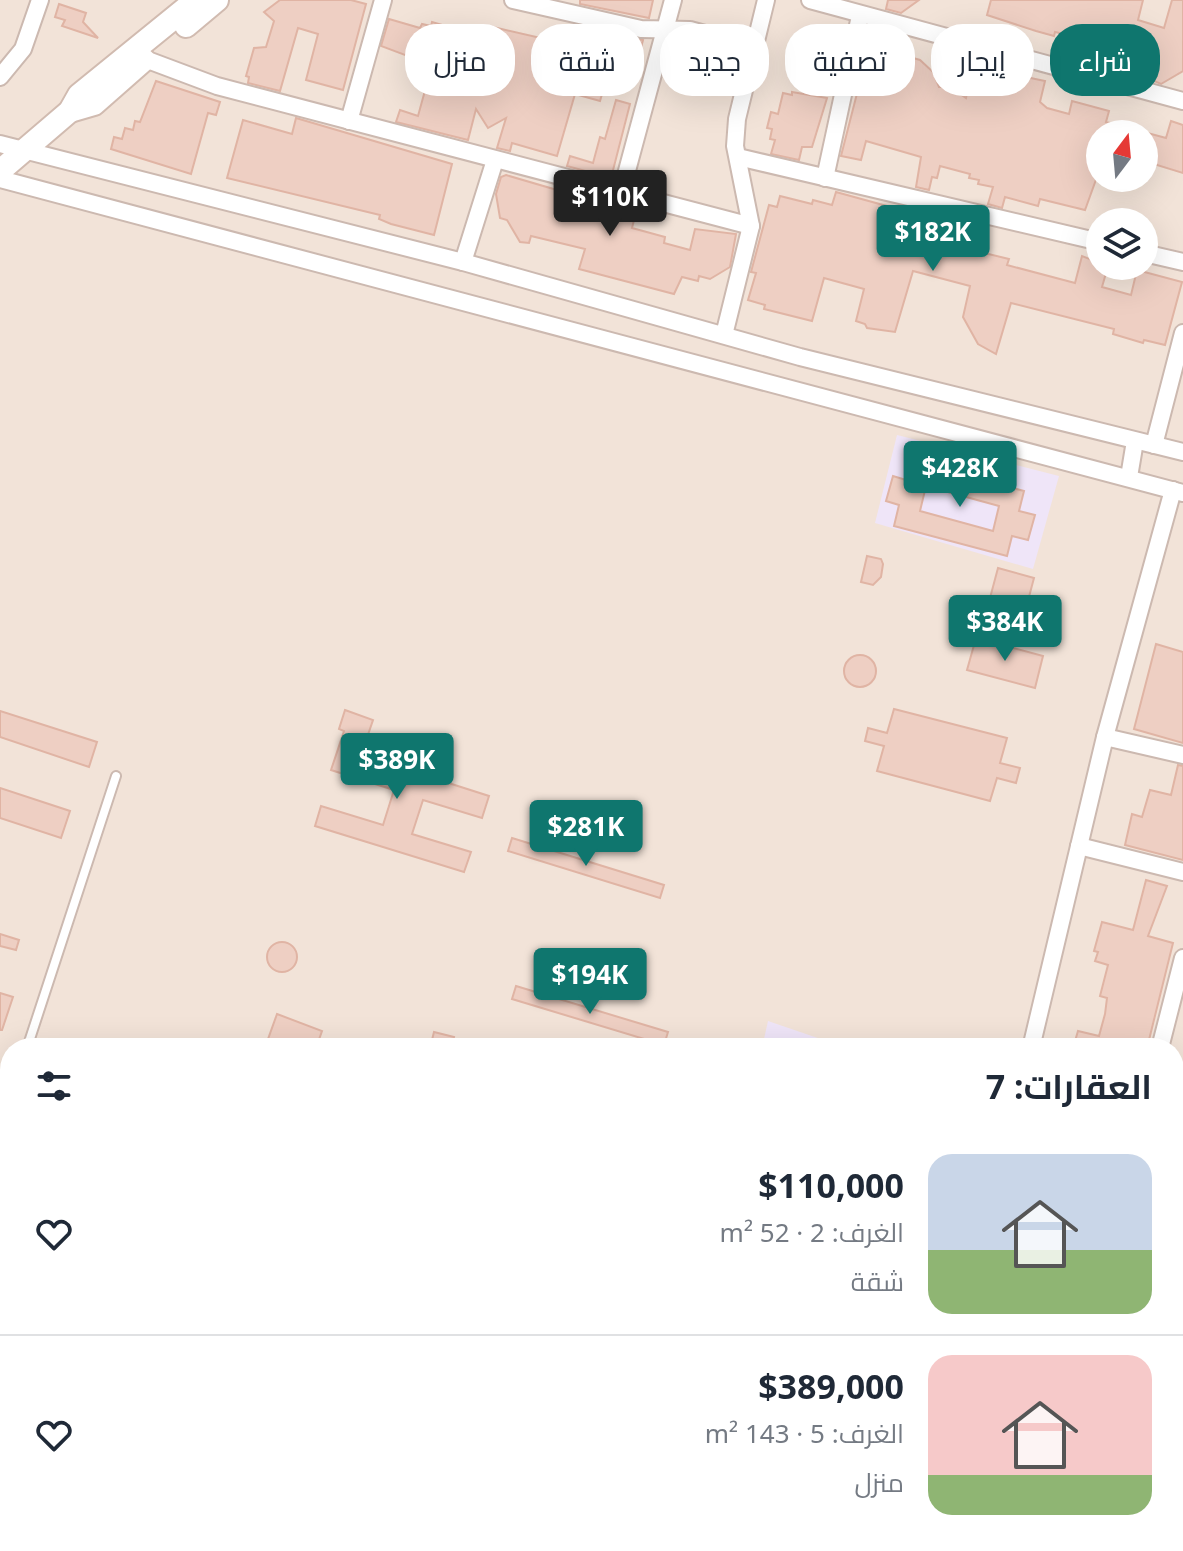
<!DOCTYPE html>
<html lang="ar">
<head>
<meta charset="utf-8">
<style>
	:root { --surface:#fff; --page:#f2f2f3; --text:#1f2937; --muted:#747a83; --line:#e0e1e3; --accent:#0f766e }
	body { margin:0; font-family:"Noto Sans",Cairo,sans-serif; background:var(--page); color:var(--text); direction:rtl; height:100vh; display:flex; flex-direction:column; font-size:30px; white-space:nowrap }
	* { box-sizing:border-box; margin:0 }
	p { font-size:26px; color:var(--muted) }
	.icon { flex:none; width:44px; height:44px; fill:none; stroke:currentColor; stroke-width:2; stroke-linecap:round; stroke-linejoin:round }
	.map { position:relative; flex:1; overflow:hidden; direction:ltr }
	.details { position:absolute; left:0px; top:1038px; width:1184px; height:514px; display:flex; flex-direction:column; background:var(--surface); border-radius:32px 32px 0 0; box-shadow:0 8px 32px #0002; direction:rtl }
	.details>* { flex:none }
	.hud { position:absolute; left:24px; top:24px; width:1136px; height:72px; direction:rtl; display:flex; gap:16px }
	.needle { width:52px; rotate:16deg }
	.tools { position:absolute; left:1086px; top:120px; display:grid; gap:16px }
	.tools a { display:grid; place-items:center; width:72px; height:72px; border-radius:50%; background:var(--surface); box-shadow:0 8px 32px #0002; font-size:40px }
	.price { position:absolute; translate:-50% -68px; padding:0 18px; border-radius:8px; background:var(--accent); color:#fff; font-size:26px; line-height:52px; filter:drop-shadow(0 2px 4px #0008) }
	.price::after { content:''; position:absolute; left:50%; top:48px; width:24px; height:18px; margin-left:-12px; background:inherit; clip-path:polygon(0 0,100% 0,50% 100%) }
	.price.active { background:#222; color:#fff }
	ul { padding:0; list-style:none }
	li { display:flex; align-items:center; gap:24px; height:200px; padding:0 32px }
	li+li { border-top:2px solid var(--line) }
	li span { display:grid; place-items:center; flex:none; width:224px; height:160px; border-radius:24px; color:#555 }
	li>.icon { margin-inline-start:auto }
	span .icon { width:96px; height:96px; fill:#fffc; stroke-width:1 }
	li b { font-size:34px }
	h2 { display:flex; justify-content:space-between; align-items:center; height:96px; padding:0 32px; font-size:34px }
	.chip { padding:0 28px; border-radius:32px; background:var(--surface); box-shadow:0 8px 32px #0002; font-size:28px; line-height:72px }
	.chip.active { background:var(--accent); color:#fff }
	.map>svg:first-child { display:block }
</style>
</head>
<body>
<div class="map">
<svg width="1183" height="1551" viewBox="0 0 1183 1551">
	<rect width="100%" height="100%" fill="#fbf2e9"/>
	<path fill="#f2e3d8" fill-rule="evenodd" d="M 0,0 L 1183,0 L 1183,1551 L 0,1551 ZM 1100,134 L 1144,134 L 1144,178 L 1100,178 ZM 1100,222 L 1144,222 L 1144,266 L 1100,266 ZM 10,1048 L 1174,1048 L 1174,1542 L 10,1542 Z"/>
	<g fill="#efe5f8">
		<path d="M 897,435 L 1059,476 L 1033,569 L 875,523 Z"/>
		<path d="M 768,1021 L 847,1048 L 762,1048 Z"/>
		<path d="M 0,1295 L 10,1297 L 10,1542 L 370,1542 L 366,1551 L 0,1551 Z"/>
	</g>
	<g fill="#eecfc3" stroke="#e0b4a4" stroke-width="2" fill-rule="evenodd">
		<path d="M 280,0 L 351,0 L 366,4 L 343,90 L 306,80 L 318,34 L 298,28 L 280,91 L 248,83 L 249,77 L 246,76 L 254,48 L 266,47 L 274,21 L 264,12 Z"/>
		<path d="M 580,0 L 653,0 L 649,18 L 580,4 Z"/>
		<path d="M 888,0 L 919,0 L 901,13 L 886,9 Z"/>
		<path d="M 991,0 L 1143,0 L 1138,20 L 1164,28 L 1172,0 L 1183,0 L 1183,71 L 1161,84 L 1143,76 L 1142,79 L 1129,75 L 1131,68 L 1078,53 L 1084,29 L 1064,34 L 1055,32 L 1054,36 L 1036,31 L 987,15 Z"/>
		<path d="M 59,4 L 86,13 L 83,22 L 98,38 L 62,26 L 65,20 L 55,17 Z"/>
		<path d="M 389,19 L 420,28 L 422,24 L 431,26 L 432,22 L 490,39 L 493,27 L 606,53 L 600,75 L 607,77 L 600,101 L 575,94 L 557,156 L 512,143 L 510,151 L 497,148 L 506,118 L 488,128 L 476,109 L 468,140 L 396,122 L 400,110 L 418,116 L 432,65 L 381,46 Z"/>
		<path d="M 624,36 L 643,40 L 639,55 L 620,50 Z"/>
		<path d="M 888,51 L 920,60 L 933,72 L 939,87 L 950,87 L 966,98 L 968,87 L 987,89 L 989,79 L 1019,87 L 1021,76 L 1045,81 L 1040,102 L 1047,108 L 1069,114 L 1072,101 L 1109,111 L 1106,122 L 1137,130 L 1136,134 L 1100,134 L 1094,167 L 1098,174 L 1085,210 L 1040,199 L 1038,206 L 1005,197 L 1002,208 L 988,204 L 993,187 L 978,184 L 979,180 L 969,178 L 970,174 L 940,166 L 937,178 L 932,177 L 929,190 L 916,187 L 921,157 L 866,141 L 861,160 L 841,156 L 863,70 L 881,75 Z"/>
		<path d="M 156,81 L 220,102 L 216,115 L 208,113 L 191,174 L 111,149 L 114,137 L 122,139 L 125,128 L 133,130 L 135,121 L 140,122 Z"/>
		<path d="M 792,92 L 827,98 L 812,147 L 802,147 L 799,160 L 771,154 L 775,140 L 770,139 L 772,129 L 767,128 L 771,112 L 778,114 L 783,93 L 792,95 Z"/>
		<path d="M 616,100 L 630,104 L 611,178 L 567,166 L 570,156 L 593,163 L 600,137 L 605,139 Z"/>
		<path d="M 296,118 L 452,164 L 434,235 L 391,224 L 379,219 L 380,215 L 227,178 L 243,120 L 292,134 Z"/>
		<path d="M 1171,121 L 1183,125 L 1183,173 L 1144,161 L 1144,132 L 1166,138 Z"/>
		<path d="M 506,175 L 591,200 L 589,206 L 635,216 L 632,228 L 665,237 L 664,243 L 690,250 L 695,229 L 736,234 L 730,267 L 710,279 L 699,276 L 698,281 L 682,277 L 674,294 L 579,269 L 585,249 L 531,236 L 529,243 L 520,242 L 507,220 L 500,218 L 496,194 L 501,177 Z"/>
		<path d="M 836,192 L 905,211 L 899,229 L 932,224 L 934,217 L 942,216 L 979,225 L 972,250 L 1009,259 L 1007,265 L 1075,283 L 1082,256 L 1108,266 L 1102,287 L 1131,295 L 1137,270 L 1182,282 L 1165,345 L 1144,340 L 1143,343 L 1113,334 L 1114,329 L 1011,303 L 996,354 L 978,344 L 963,317 L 970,286 L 913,271 L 895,332 L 867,328 L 865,324 L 856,321 L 864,289 L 824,278 L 812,321 L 764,309 L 765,305 L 748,300 L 756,273 L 751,272 L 769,205 L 777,207 L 780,196 L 812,204 L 813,200 L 832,205 Z"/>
		<path d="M 911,461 L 1024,491 L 1019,511 L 1035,515 L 1028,540 L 1012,536 L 1007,556 L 894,526 L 899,505 L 886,501 L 893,476 L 906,480 ZM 926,486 L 999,506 L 993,531 L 920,511 Z"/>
		<path d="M 867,556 L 881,559 L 883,564 L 881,577 L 873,585 L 861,582 Z"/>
		<path d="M 998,568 L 1034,578 L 1026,608 L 990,598 Z"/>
		<path d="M 976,638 L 1043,656 L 1035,688 L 967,670 Z"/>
		<path d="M 1156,644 L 1183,652 L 1183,743 L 1134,729 Z"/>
		<circle cx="860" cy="671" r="16"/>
		<path d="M 894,709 L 1007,738 L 1000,763 L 1020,768 L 1016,783 L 997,778 L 990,801 L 877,771 L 884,746 L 865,741 L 868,728 L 887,733 Z"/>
		<path d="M 345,710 L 373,720 L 361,755 L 489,796 L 482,818 L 423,800 L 412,834 L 471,852 L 464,872 L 315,826 L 321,806 L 383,825 L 394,790 L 331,770 L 344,731 L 339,729 Z"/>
		<path d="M 0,711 L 97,742 L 89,767 L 0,737 Z"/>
		<path d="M 1178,765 L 1183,766 L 1183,860 L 1125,845 L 1132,814 L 1142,817 L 1150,790 L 1171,795 Z"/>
		<path d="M 0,788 L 70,811 L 61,838 L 0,818 Z"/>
		<path d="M 512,838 L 664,885 L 660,898 L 508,851 Z"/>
		<path d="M 1146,880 L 1167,886 L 1148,936 L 1173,943 L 1147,1048 L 1073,1048 L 1078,1031 L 1099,1036 L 1105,1014 L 1107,998 L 1100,996 L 1108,965 L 1095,961 L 1098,952 L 1094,951 L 1102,922 L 1133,930 Z"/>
		<path d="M 0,934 L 19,940 L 16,950 L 0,946 Z"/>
		<circle cx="282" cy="957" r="15"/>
		<path d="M 516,986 L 668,1032 L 664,1045 L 512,999 Z"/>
		<path d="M 0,993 L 13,997 L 2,1030 L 0,1030 Z"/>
		<path d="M 277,1014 L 322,1031 L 316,1048 L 284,1048 L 267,1042 Z"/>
		<path d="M 434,1032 L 454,1037 L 451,1048 L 430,1048 Z"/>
	</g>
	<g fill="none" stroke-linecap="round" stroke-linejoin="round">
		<defs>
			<g id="service">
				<path d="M 27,1048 L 116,776"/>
				<path d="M 0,1123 L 10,1097"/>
			</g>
			<g id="minor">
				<path d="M 513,0 L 641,29 L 690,30 L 753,47"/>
				<path d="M 810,0 L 1183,101"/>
				<path d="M 145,59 L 217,86 L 751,226"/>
				<path d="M 0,77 L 23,49 L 40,0"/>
				<path d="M 349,121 L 383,0"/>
				<path d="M 0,144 L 463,262 L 800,357 L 1183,452"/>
				<path d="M 738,157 L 1100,242"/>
				<path d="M 825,178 L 860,16"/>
				<path d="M 0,179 L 1183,493"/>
				<path d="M 621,193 L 673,0"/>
				<path d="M 1144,253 L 1183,262"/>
				<path d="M 463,262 L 495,160"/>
				<path d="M 724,335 L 751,226 L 735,146 L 737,119 L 766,0"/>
				<path d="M 1154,445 L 1183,333"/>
				<path d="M 1129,477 L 1135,441"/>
				<path d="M 1105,737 L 1183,755"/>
				<path d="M 1079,846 L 1183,872"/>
				<path d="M 1031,1048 L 1105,737 L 1173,490"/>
				<path d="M 1160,1048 L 1183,958"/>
				<path d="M 1174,1085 L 1183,1087"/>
				<path d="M 1174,1212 L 1183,1214"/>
				<path d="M 1174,1342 L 1183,1344"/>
				<path d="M 1145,1542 L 1181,1551"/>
				<path d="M 901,1551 L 904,1542"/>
				<path d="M 1032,1551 L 1034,1542"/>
			</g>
			<g id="secondary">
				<path d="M 186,26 L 217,0"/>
				<path d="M 70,111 L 94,104 L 144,60"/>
				<path d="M 0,171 L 70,111 L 79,95 L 196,0"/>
			</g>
		</defs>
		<use href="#service" stroke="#ccb9b0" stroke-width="12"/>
		<use href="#minor" stroke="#ccb9b0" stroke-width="20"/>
		<use href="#secondary" stroke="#d1bbb0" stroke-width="26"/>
		<use href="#service" stroke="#fff" stroke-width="8"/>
		<use href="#minor" stroke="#fff" stroke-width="16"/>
		<use href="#secondary" stroke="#fff" stroke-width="22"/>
	</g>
</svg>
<div class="tools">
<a><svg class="needle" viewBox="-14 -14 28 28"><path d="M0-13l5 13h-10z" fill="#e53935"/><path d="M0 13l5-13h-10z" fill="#747a83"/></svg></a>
<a><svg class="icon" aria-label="layers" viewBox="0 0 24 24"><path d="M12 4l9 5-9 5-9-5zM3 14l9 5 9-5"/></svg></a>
</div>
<b class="price active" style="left:610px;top:238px">$110K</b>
<b class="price" style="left:933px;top:273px">$182K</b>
<b class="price" style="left:960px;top:509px">$428K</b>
<b class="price" style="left:1005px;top:663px">$384K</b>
<b class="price" style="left:397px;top:801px">$389K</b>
<b class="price" style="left:586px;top:868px">$281K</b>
<b class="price" style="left:590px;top:1016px">$194K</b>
<div class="hud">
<a class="chip active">شراء</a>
<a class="chip">إيجار</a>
<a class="chip">تصفية</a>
<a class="chip">جديد</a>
<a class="chip">شقة</a>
<a class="chip">منزل</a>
</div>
<section class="details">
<h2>العقارات: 7<svg class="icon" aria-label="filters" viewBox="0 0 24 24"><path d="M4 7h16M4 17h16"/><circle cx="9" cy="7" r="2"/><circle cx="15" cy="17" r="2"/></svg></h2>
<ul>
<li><span style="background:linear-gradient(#c9d6e8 60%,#8fb573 0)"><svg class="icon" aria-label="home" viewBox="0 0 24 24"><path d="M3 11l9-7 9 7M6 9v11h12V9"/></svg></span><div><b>$110,000</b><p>الغرف: 2 · 52 m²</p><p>شقة</p></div><svg class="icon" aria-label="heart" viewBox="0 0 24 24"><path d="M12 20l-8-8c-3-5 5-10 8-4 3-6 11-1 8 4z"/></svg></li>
<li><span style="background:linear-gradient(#f6c9c9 75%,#8fb573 0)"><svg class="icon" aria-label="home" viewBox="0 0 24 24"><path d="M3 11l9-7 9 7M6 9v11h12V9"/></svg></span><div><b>$389,000</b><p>الغرف: 5 · 143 m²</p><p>منزل</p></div><svg class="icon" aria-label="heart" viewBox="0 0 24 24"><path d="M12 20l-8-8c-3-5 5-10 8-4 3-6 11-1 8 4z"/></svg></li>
</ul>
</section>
</div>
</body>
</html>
